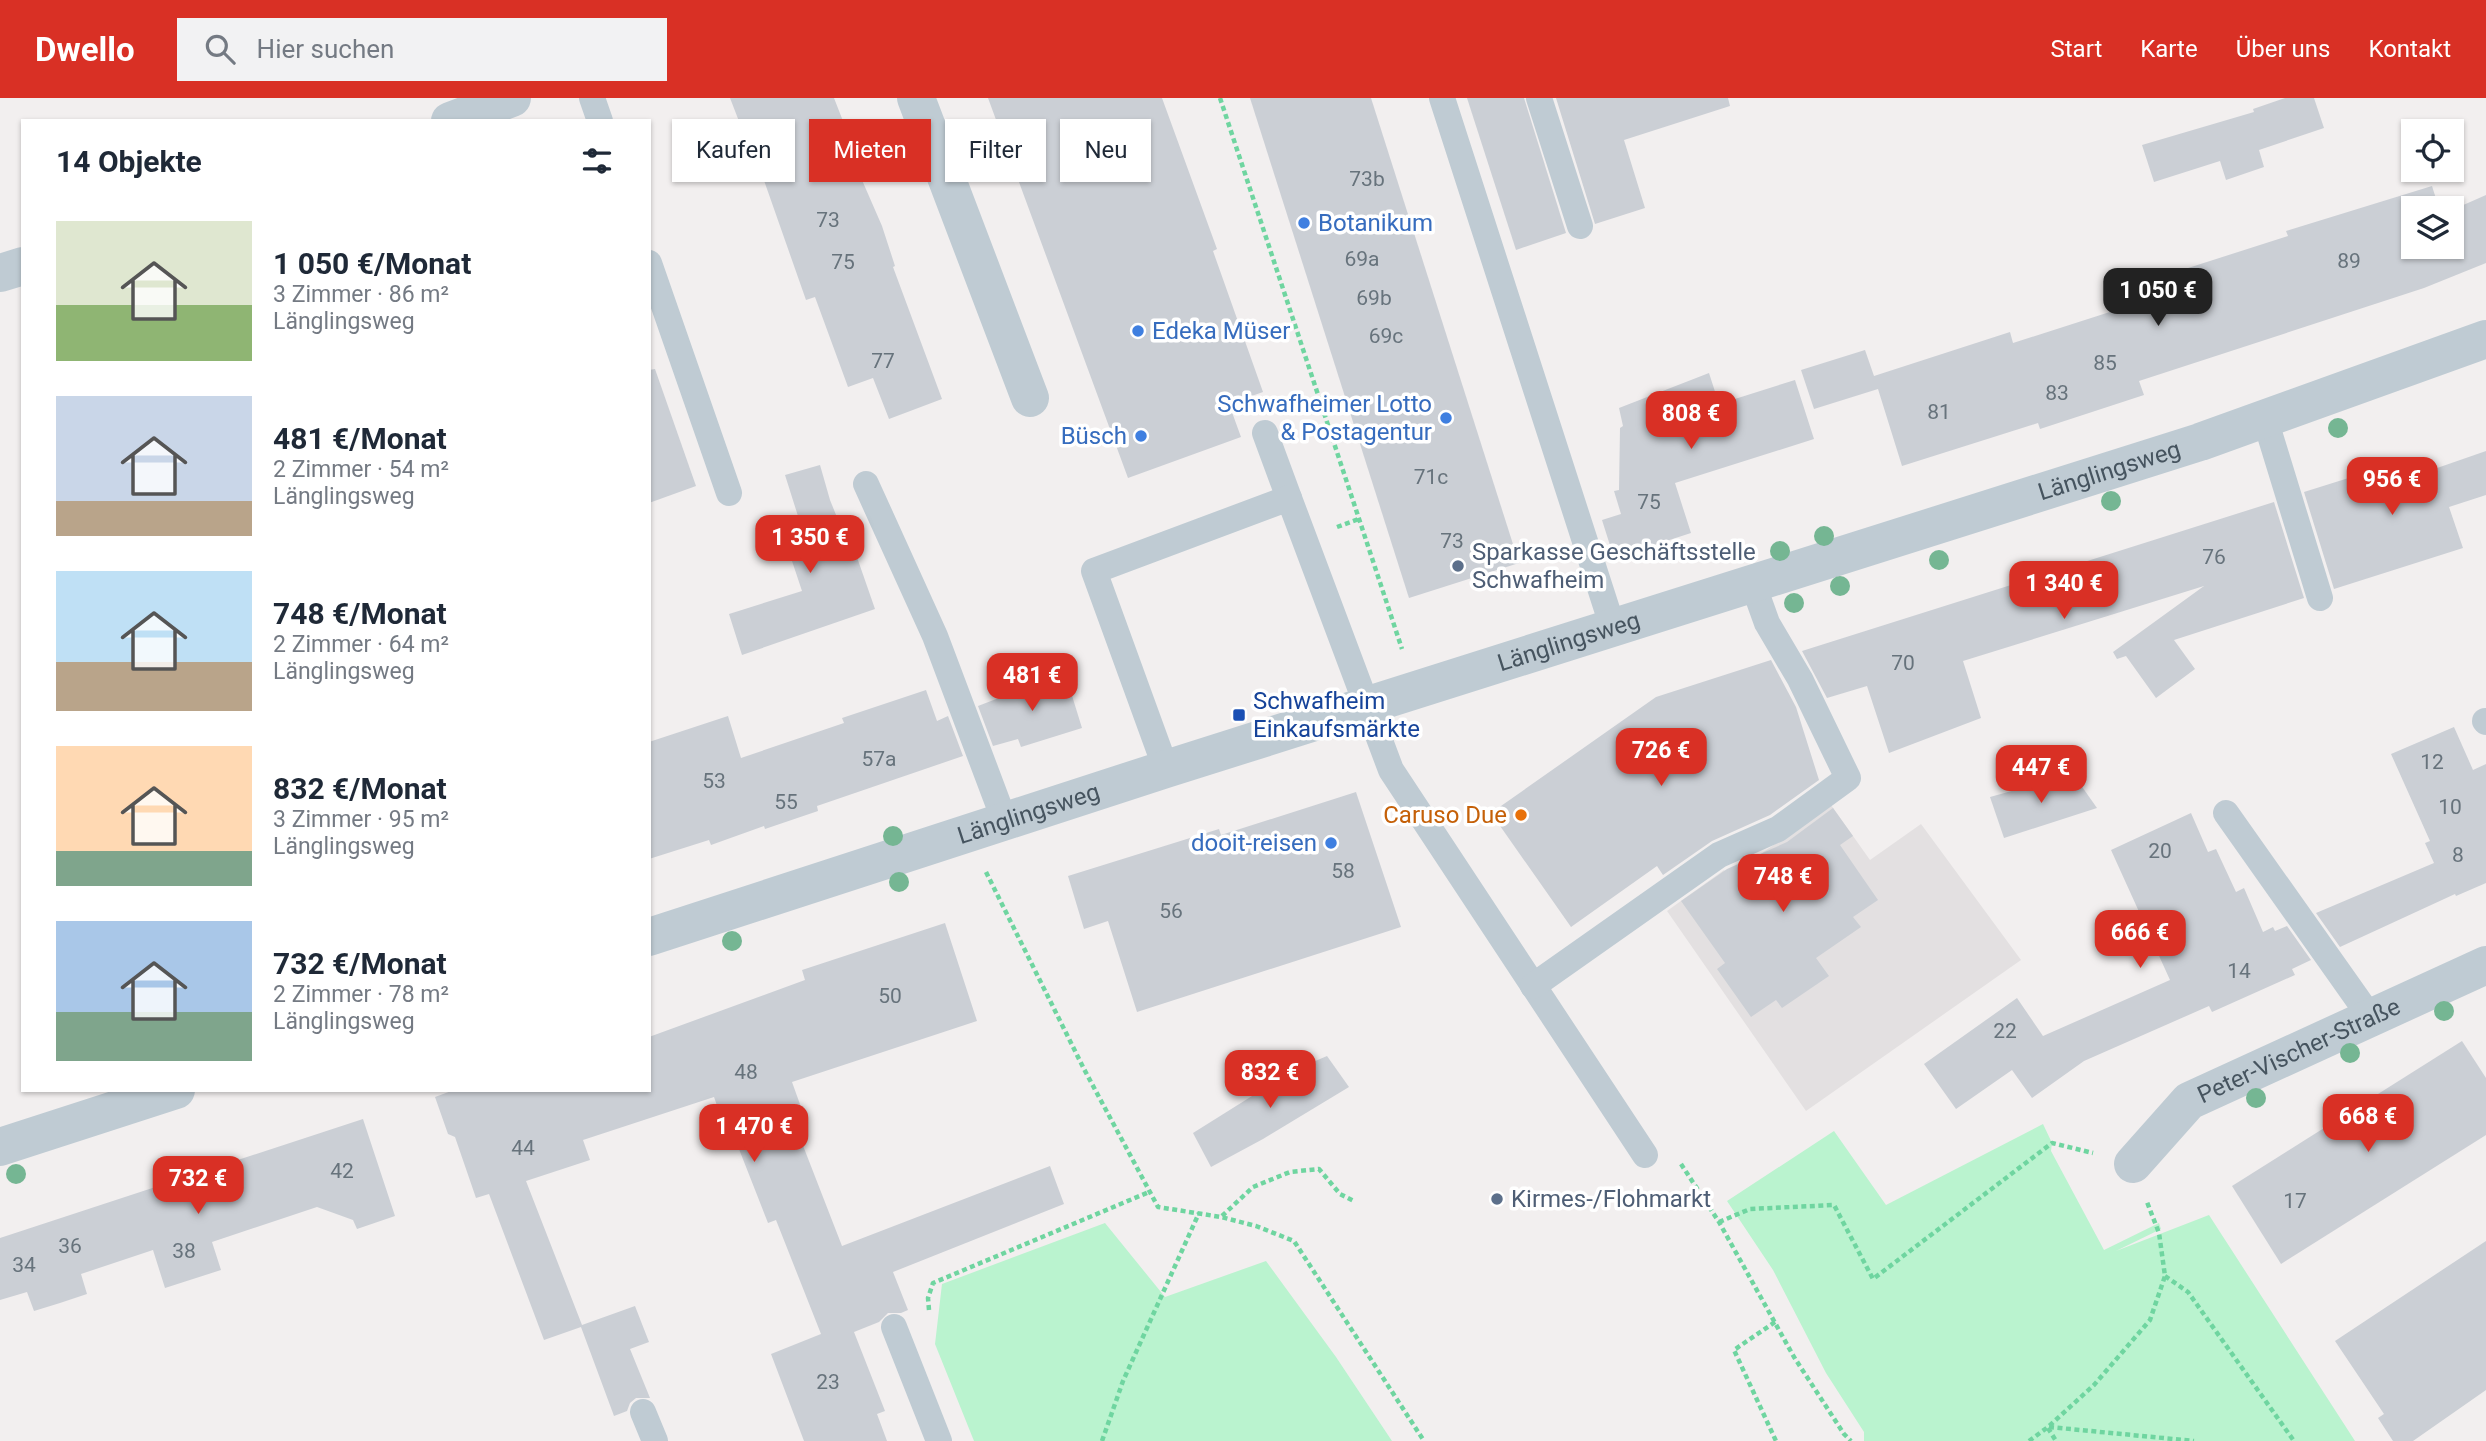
<!DOCTYPE html>
<html lang="de">
<head>
<meta charset="utf-8">
<style>
	:root { --surface:#fff; --page:#f2f2f3; --text:#1f2937; --muted:#747a83; --accent:#d93025 }
	body { margin:0; font-family:Roboto,sans-serif; background:var(--page); color:var(--text); height:100vh; display:flex; flex-direction:column; font-size:26px; white-space:nowrap }
	* { box-sizing:border-box; margin:0 }
	p { font-size:23px; color:var(--muted) }
	.icon { flex:none; width:38px; height:38px; fill:none; stroke:currentColor; stroke-width:2; stroke-linecap:round; stroke-linejoin:round }
	.map { position:relative; flex:1; overflow:hidden }
	.details { position:absolute; left:21px; top:21px; width:630px; height:973px; display:flex; flex-direction:column; background:var(--surface); border-radius:0px; box-shadow:0 2px 5px #0004 }
	.details>* { flex:none }
	.banner { position:absolute; left:672px; top:21px; width:665px; height:63px; display:flex; gap:14px }
	.buttons { position:absolute; left:2401px; top:21px; display:grid; gap:14px }
	.buttons a { display:grid; place-items:center; width:63px; height:63px; border-radius:0px; background:var(--surface); box-shadow:0 2px 5px #0004; font-size:35px }
	.price { position:absolute; translate:-50% -60px; padding:0 16px; border-radius:14px; background:var(--accent); color:#fff; font-size:23px; line-height:46px; filter:drop-shadow(0 2px 4px #0008) }
	.price::after { content:''; position:absolute; left:50%; top:42px; width:21px; height:16px; margin-left:-10px; background:inherit; clip-path:polygon(0 0,100% 0,50% 100%) }
	.price.current { background:#222; color:#fff }
	ul { padding:0; list-style:none }
	li { display:flex; align-items:center; gap:21px; height:175px; padding:0 35px }
	li span { display:grid; place-items:center; flex:none; width:196px; height:140px; border-radius:0px; color:#555 }
	li>.icon { margin-inline-start:auto }
	span .icon { width:84px; height:84px; fill:#fffc; stroke-width:1 }
	li b { font-size:30px }
	h2 { display:flex; justify-content:space-between; align-items:center; height:84px; padding:0 35px; font-size:30px }
	.pill { padding:0 24px; border-radius:0px; background:var(--surface); box-shadow:0 2px 5px #0004; font-size:24px; line-height:63px }
	.pill.current { background:var(--accent); color:#fff }
	header { display:flex; align-items:center; gap:42px; box-sizing:border-box; height:98px; padding:0 35px; background:var(--accent); color:#fff }
	header strong { font-size:33px }
	nav { display:flex; gap:38px; margin-inline-start:auto; font-size:24px }
	.search { width:490px; height:63px; background:var(--page); display:flex; align-items:center; gap:18px; box-sizing:border-box; padding:0 24px; border-radius:0px; color:var(--muted); font-size:26px }
	.map>svg:first-child { display:block }
</style>
</head>
<body>
<header>
<strong>Dwello</strong>
<div class="search"><svg class="icon" aria-label="search" viewBox="0 0 24 24"><circle cx="10" cy="10" r="6"/><path d="M15 15l6 6"/></svg>Hier suchen</div>
<nav><a>Start</a><a>Karte</a><a>Über uns</a><a>Kontakt</a></nav>
</header>
<div class="map">
<svg width="2486" height="1343" viewBox="0 0 2486 1343">
	<rect width="100%" height="100%" fill="#f2efef"/>
	<path fill="#e3e0e1" d="M 1831,707 L 1870,762 L 1921,726 L 2021,862 L 1806,1013 L 1667,813 L 1724,772 L 1729,778 Z"/>
	<g fill="#baf3cf">
		<path d="M 2043,1026 L 2052,1045 L 2051,1053 L 2104,1152 L 2159,1125 L 2161,1131 L 2116,1153 L 2209,1117 L 2355,1343 L 1864,1343 L 1864,1334 L 1826,1275 L 1773,1172 L 1727,1103 L 1834,1033 L 1886,1107 Z"/>
		<path d="M 1105,1125 L 1165,1199 L 1266,1163 L 1336,1259 L 1392,1343 L 974,1343 L 935,1246 L 942,1186 Z"/>
	</g>
	<g fill="#cbcfd5">
		<path d="M 730,0 L 834,0 L 850,41 L 845,43 L 882,128 L 895,168 L 893,169 L 942,301 L 889,321 L 873,280 L 848,289 L 815,199 L 806,202 L 761,74 L 759,75 Z"/>
		<path d="M 988,0 L 1162,0 L 1217,151 L 1213,153 L 1263,294 L 1229,306 L 1241,339 L 1128,380 Z"/>
		<path d="M 1250,0 L 1371,0 L 1519,465 L 1409,500 Z"/>
		<path d="M 1467,0 L 1524,0 L 1566,135 L 1516,152 Z"/>
		<path d="M 1556,0 L 1728,0 L 1730,8 L 1624,42 L 1645,110 L 1595,126 Z"/>
		<path d="M 2285,0 L 2314,0 L 2324,30 L 2259,52 L 2264,69 L 2226,82 L 2220,63 L 2154,84 L 2142,47 L 2254,14 L 2253,11 Z"/>
		<path d="M 2432,88 L 2439,110 L 2413,110 L 2413,149 L 2452,149 L 2452,112 L 2486,97 L 2486,165 L 2424,190 L 2139,283 L 2144,297 L 2040,331 L 2038,325 L 1902,368 L 1878,291 L 1814,311 L 1801,272 L 1865,252 L 1874,278 L 2010,234 L 2013,245 L 2116,212 L 2110,195 L 2288,138 L 2286,133 Z"/>
		<path d="M 655,271 L 696,388 L 649,405 L 649,272 Z"/>
		<path d="M 1709,275 L 1719,306 L 1795,282 L 1814,341 L 1675,385 L 1691,435 L 1614,460 L 1602,422 L 1621,416 L 1614,393 L 1619,392 L 1620,330 L 1623,328 L 1619,310 Z"/>
		<path d="M 2486,353 L 2486,397 L 2449,409 L 2463,450 L 2334,491 L 2304,394 L 2406,362 L 2417,377 Z"/>
		<path d="M 820,367 L 830,402 L 847,444 L 851,442 L 875,511 L 742,557 L 729,516 L 802,493 L 792,463 L 810,456 L 785,377 Z"/>
		<path d="M 2274,404 L 2304,500 L 2174,542 L 2195,571 L 2156,600 L 2126,558 L 2117,561 L 2113,554 L 2204,488 L 1963,563 L 1981,620 L 1889,655 L 1867,588 L 1827,600 L 1802,553 Z"/>
		<path d="M 1771,562 L 1796,609 L 1819,682 L 1770,717 L 1712,743 L 1663,777 L 1657,768 L 1571,829 L 1491,715 L 1656,599 Z"/>
		<path d="M 1065,575 L 1082,630 L 1021,649 L 1018,641 L 993,648 L 978,608 L 1004,598 L 1003,595 Z"/>
		<path d="M 926,592 L 937,623 L 948,618 L 963,658 L 817,708 L 818,713 L 765,731 L 764,728 L 711,747 L 709,742 L 649,761 L 649,644 L 728,618 L 741,660 L 844,625 L 842,620 Z"/>
		<path d="M 2454,629 L 2473,672 L 2486,666 L 2486,785 L 2456,798 L 2455,796 L 2340,849 L 2316,815 L 2434,765 L 2425,745 L 2430,743 L 2391,656 Z"/>
		<path d="M 2073,676 L 2097,710 L 2004,740 L 1990,699 Z"/>
		<path d="M 1356,694 L 1401,829 L 1137,914 L 1108,823 L 1084,831 L 1068,778 L 1219,731 L 1221,737 Z"/>
		<path d="M 1833,710 L 1853,738 L 1840,747 L 1878,802 L 1853,819 L 1861,829 L 1816,860 L 1829,878 L 1782,910 L 1776,902 L 1751,919 L 1717,871 L 1725,865 L 1681,803 L 1727,771 L 1787,744 Z"/>
		<path d="M 2191,715 L 2208,754 L 2216,751 L 2236,794 L 2244,790 L 2263,834 L 2273,829 L 2275,833 L 2287,828 L 2311,862 L 2292,871 L 2295,877 L 2212,914 L 2209,908 L 2084,963 L 2032,1000 L 2012,972 L 1956,1011 L 1924,966 L 2017,900 L 2043,938 L 2170,882 L 2111,752 Z"/>
		<path d="M 945,825 L 977,923 L 792,984 L 806,1023 L 795,1027 L 842,1148 L 1050,1068 L 1064,1106 L 893,1174 L 908,1212 L 901,1215 L 888,1215 L 879,1224 L 854,1234 L 885,1313 L 877,1316 L 887,1343 L 804,1343 L 771,1256 L 821,1236 L 776,1122 L 768,1125 L 728,1023 L 723,1025 L 714,999 L 583,1042 L 590,1062 L 526,1083 L 582,1227 L 635,1208 L 649,1244 L 630,1251 L 650,1300 L 636,1300 L 630,1305 L 627,1313 L 614,1318 L 581,1229 L 544,1242 L 489,1096 L 476,1100 L 455,1039 L 448,1036 L 435,999 L 454,992 L 649,992 L 649,939 L 805,882 L 802,872 Z"/>
		<path d="M 2462,943 L 2486,980 L 2486,1037 L 2281,1166 L 2232,1088 Z"/>
		<path d="M 1327,958 L 1349,989 L 1263,1041 L 1211,1069 L 1193,1035 L 1292,973 Z"/>
		<path d="M 363,1021 L 395,1118 L 357,1131 L 353,1122 L 317,1109 L 212,1144 L 221,1172 L 165,1190 L 153,1152 L 81,1176 L 87,1196 L 60,1205 L 34,1213 L 27,1194 L 0,1202 L 0,1140 Z"/>
		<path d="M 2486,1143 L 2486,1292 L 2413,1343 L 2393,1343 L 2378,1320 L 2384,1316 L 2335,1243 Z"/>
	</g>
	<g fill="none" stroke-linecap="round" stroke-linejoin="round">
		<g stroke="#6fd5a0" stroke-width="4.5" stroke-dasharray="5 3.5" stroke-linecap="butt">
			<path d="M 1220,0 L 1402,551"/>
			<path d="M 1303,337 L 1328,328"/>
			<path d="M 1337,429 L 1359,421"/>
			<path d="M 986,774 L 1084,971 L 1158,1109 L 1221,1119 L 1256,1128 L 1294,1143 L 1424,1343"/>
			<path d="M 1681,1066 L 1719,1124 L 1794,1259 L 1844,1336 L 1851,1343"/>
			<path d="M 1222,1118 L 1253,1089 L 1290,1074 L 1319,1071 L 1340,1096 L 1354,1103"/>
			<path d="M 1719,1124 L 1750,1111 L 1834,1107 L 1873,1181 L 2052,1045 L 2093,1055"/>
			<path d="M 2165,1178 L 2188,1194 L 2294,1343"/>
			<path d="M 929,1212 L 928,1200 L 933,1185 L 1149,1094"/>
			<path d="M 1775,1224 L 1734,1252 L 1776,1343"/>
			<path d="M 2049,1329 L 2194,1343"/>
			<path d="M 2048,1330 L 2056,1343"/>
			<path d="M 1102,1343 L 1123,1283 L 1199,1115"/>
			<path d="M 2029,1343 L 2048,1329 L 2094,1287 L 2150,1222 L 2165,1178 L 2159,1135 L 2147,1104"/>
		</g>
		<g stroke="#bfcbd3" stroke-width="26">
			<path d="M 592,0 L 600,23"/>
			<path d="M 1442,0 L 1613,530"/>
			<path d="M 1539,0 L 1580,128"/>
			<path d="M 649,165 L 729,395"/>
			<path d="M 2265,321 L 2320,500"/>
			<path d="M 1265,335 L 1289,400"/>
			<path d="M 866,386 L 935,538 L 1005,724"/>
			<path d="M 2485,623 L 2486,624"/>
			<path d="M 1166,671 L 1094,473 L 1289,400 L 1391,672 L 1645,1057"/>
			<path d="M 2226,715 L 2371,920"/>
			<path d="M 1533,888 L 1719,757 L 1778,731 L 1848,680 L 1800,581 L 1767,525 L 1753,486"/>
			<path d="M 894,1229 L 939,1343"/>
			<path d="M 643,1314 L 655,1343"/>
		</g>
		<g stroke="#bfcbd3" stroke-width="38">
			<path d="M 916,0 L 1030,300"/>
			<path d="M 450,23 L 512,0"/>
			<path d="M 0,175 L 23,168"/>
			<path id="s1" d="M 649,839 L 1166,671 L 2200,344 L 2486,241"/>
			<path d="M 0,1049 L 176,992"/>
			<path id="s2" d="M 2133,1066 L 2189,1003 L 2486,867"/>
		</g>
	</g>
	<g fill="#75b693">
		<circle cx="2338" cy="330" r="10"/>
		<circle cx="2111" cy="403" r="10"/>
		<circle cx="1824" cy="438" r="10"/>
		<circle cx="1780" cy="453" r="10"/>
		<circle cx="1939" cy="462" r="10"/>
		<circle cx="1840" cy="488" r="10"/>
		<circle cx="1794" cy="505" r="10"/>
		<circle cx="893" cy="738" r="10"/>
		<circle cx="899" cy="784" r="10"/>
		<circle cx="732" cy="843" r="10"/>
		<circle cx="2444" cy="913" r="10"/>
		<circle cx="2350" cy="955" r="10"/>
		<circle cx="2256" cy="1000" r="10"/>
		<circle cx="16" cy="1076" r="10"/>
	</g>
	<g fill="#3f7fe0" stroke="#fff" stroke-width="2.5">
		<circle cx="1304" cy="125" r="7"/>
		<circle cx="1138" cy="233" r="7"/>
		<circle cx="1446" cy="320" r="7"/>
		<circle cx="1141" cy="338" r="7"/>
		<circle cx="1331" cy="745" r="7"/>
	</g>
	<g fill="#5c6f8a" stroke="#fff" stroke-width="2.5">
		<circle cx="1458" cy="468" r="7"/>
		<circle cx="1497" cy="1101" r="7"/>
	</g>
	<rect fill="#1a4fb4" stroke="#fff" stroke-width="2.5" x="1232" y="610" width="14" height="14" rx="3.5"/>
	<circle fill="#e8710a" stroke="#fff" stroke-width="2.5" cx="1521" cy="717" r="7"/>
	<g text-anchor="middle" stroke-width="7" stroke-linejoin="round" paint-order="stroke">
		<g font-size="21" fill="#67737c">
			<text x="1367" y="88">73b</text>
			<text x="828" y="129">73</text>
			<text x="1362" y="168">69a</text>
			<text x="2349" y="170">89</text>
			<text x="843" y="171">75</text>
			<text x="1374" y="207">69b</text>
			<text x="1386" y="245">69c</text>
			<text x="883" y="270">77</text>
			<text x="2105" y="272">85</text>
			<text x="2057" y="302">83</text>
			<text x="1939" y="321">81</text>
			<text x="1431" y="386">71c</text>
			<text x="1649" y="411">75</text>
			<text x="1452" y="450">73</text>
			<text x="2214" y="466">76</text>
			<text x="1903" y="572">70</text>
			<text x="879" y="668">57a</text>
			<text x="2432" y="671">12</text>
			<text x="714" y="690">53</text>
			<text x="786" y="711">55</text>
			<text x="2450" y="716">10</text>
			<text x="2160" y="760">20</text>
			<text x="2458" y="764">8</text>
			<text x="1343" y="780">58</text>
			<text x="1171" y="820">56</text>
			<text x="2239" y="880">14</text>
			<text x="890" y="905">50</text>
			<text x="2005" y="940">22</text>
			<text x="746" y="981">48</text>
			<text x="523" y="1057">44</text>
			<text x="342" y="1080">42</text>
			<text x="2295" y="1110">17</text>
			<text x="70" y="1155">36</text>
			<text x="184" y="1160">38</text>
			<text x="24" y="1174">34</text>
			<text x="828" y="1291">23</text>
		</g>
		<g font-size="24" fill="#366cbe" stroke="#fff" text-anchor="end">
			<text x="1318" y="133" text-anchor="start">Botanikum</text>
			<text x="1152" y="241" text-anchor="start">Edeka Müser</text>
			<text x="1432" y="314">Schwafheimer Lotto<tspan x="1432" dy="28">&amp; Postagentur</tspan></text>
			<text x="1127" y="346">Büsch</text>
			<text x="1317" y="753">dooit-reisen</text>
		</g>
		<g font-size="24" fill="#46545f" stroke="#fff">
			<text dy="8" stroke="none"><textPath href="#s1" startOffset="1533">Länglingsweg</textPath></text>
			<text dy="8" stroke="none"><textPath href="#s1" startOffset="966">Länglingsweg</textPath></text>
			<text dy="8" stroke="none"><textPath href="#s1" startOffset="399">Länglingsweg</textPath></text>
			<text dy="8" stroke="none"><textPath href="#s2" startOffset="205">Peter-Vischer-Straße</textPath></text>
		</g>
		<g font-size="24" fill="#4e5e75" stroke="#fff" text-anchor="start">
			<text x="1472" y="462">Sparkasse Geschäftsstelle<tspan x="1472" dy="28">Schwafheim</tspan></text>
			<text x="1511" y="1109">Kirmes-/Flohmarkt</text>
		</g>
		<g font-size="24" fill="#164399" stroke="#fff" text-anchor="start">
			<text x="1253" y="611">Schwafheim<tspan x="1253" dy="28">Einkaufsmärkte</tspan></text>
		</g>
		<g font-size="24" fill="#c56008" stroke="#fff" text-anchor="end">
			<text x="1507" y="725">Caruso Due</text>
		</g>
	</g>
</svg>
<div class="buttons">
<a><svg class="icon" aria-label="locate" viewBox="0 0 24 24"><circle cx="12" cy="12" r="6"/><path d="M12 2v4M12 18v4M2 12h4M18 12h4"/></svg></a>
<a><svg class="icon" aria-label="layers" viewBox="0 0 24 24"><path d="M12 4l9 5-9 5-9-5zM3 14l9 5 9-5"/></svg></a>
</div>
<b class="price current" style="left:2158px;top:230px">1 050 €</b>
<b class="price" style="left:1691px;top:353px">808 €</b>
<b class="price" style="left:2392px;top:419px">956 €</b>
<b class="price" style="left:810px;top:477px">1 350 €</b>
<b class="price" style="left:2064px;top:523px">1 340 €</b>
<b class="price" style="left:1032px;top:615px">481 €</b>
<b class="price" style="left:1661px;top:690px">726 €</b>
<b class="price" style="left:2041px;top:707px">447 €</b>
<b class="price" style="left:1783px;top:816px">748 €</b>
<b class="price" style="left:2140px;top:872px">666 €</b>
<b class="price" style="left:1270px;top:1012px">832 €</b>
<b class="price" style="left:2368px;top:1056px">668 €</b>
<b class="price" style="left:754px;top:1066px">1 470 €</b>
<b class="price" style="left:198px;top:1118px">732 €</b>
<div class="banner">
<a class="pill">Kaufen</a>
<a class="pill current">Mieten</a>
<a class="pill">Filter</a>
<a class="pill">Neu</a>
</div>
<section class="details">
<h2>14 Objekte<svg class="icon" aria-label="filters" viewBox="0 0 24 24"><path d="M4 7h16M4 17h16"/><circle cx="9" cy="7" r="2"/><circle cx="15" cy="17" r="2"/></svg></h2>
<ul>
<li><span style="background:linear-gradient(#dfe7d0 60%,#8fb573 0)"><svg class="icon" aria-label="home" viewBox="0 0 24 24"><path d="M3 11l9-7 9 7M6 9v11h12V9"/></svg></span><div><b>1 050 €/Monat</b><p>3 Zimmer · 86 m²</p><p>Länglingsweg</p></div></li>
<li><span style="background:linear-gradient(#c9d6e8 75%,#b9a48a 0)"><svg class="icon" aria-label="home" viewBox="0 0 24 24"><path d="M3 11l9-7 9 7M6 9v11h12V9"/></svg></span><div><b>481 €/Monat</b><p>2 Zimmer · 54 m²</p><p>Länglingsweg</p></div></li>
<li><span style="background:linear-gradient(#bfe0f5 65%,#b9a48a 0)"><svg class="icon" aria-label="home" viewBox="0 0 24 24"><path d="M3 11l9-7 9 7M6 9v11h12V9"/></svg></span><div><b>748 €/Monat</b><p>2 Zimmer · 64 m²</p><p>Länglingsweg</p></div></li>
<li><span style="background:linear-gradient(#ffd9b3 75%,#7fa58c 0)"><svg class="icon" aria-label="home" viewBox="0 0 24 24"><path d="M3 11l9-7 9 7M6 9v11h12V9"/></svg></span><div><b>832 €/Monat</b><p>3 Zimmer · 95 m²</p><p>Länglingsweg</p></div></li>
<li><span style="background:linear-gradient(#a9c7e8 65%,#7fa58c 0)"><svg class="icon" aria-label="home" viewBox="0 0 24 24"><path d="M3 11l9-7 9 7M6 9v11h12V9"/></svg></span><div><b>732 €/Monat</b><p>2 Zimmer · 78 m²</p><p>Länglingsweg</p></div></li>
</ul>
</section>
</div>
</body>
</html>
